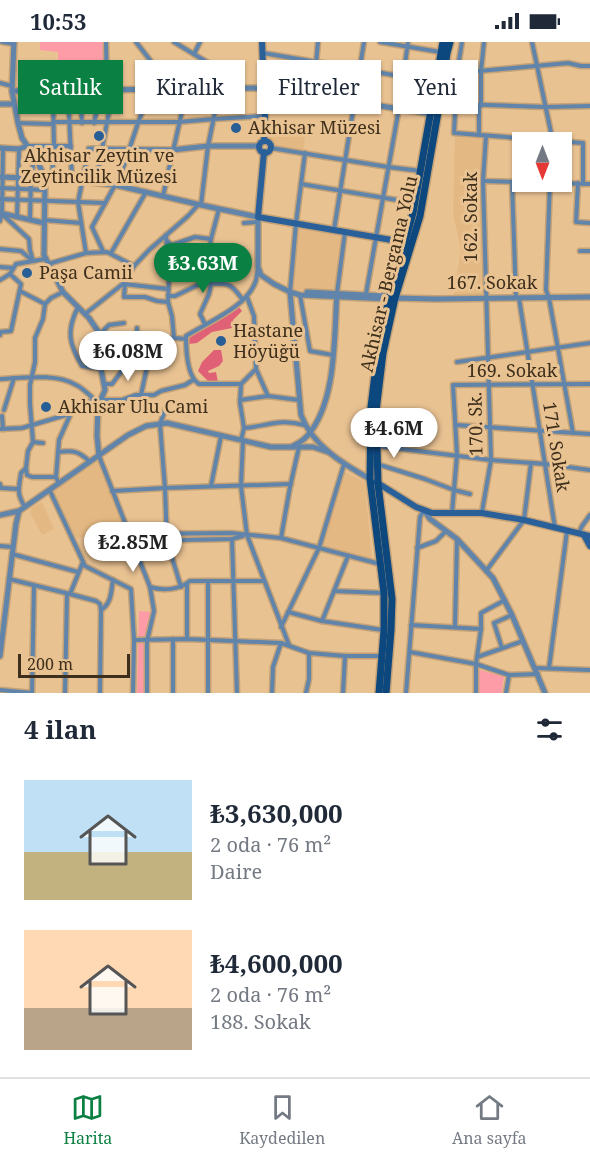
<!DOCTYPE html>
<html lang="tr">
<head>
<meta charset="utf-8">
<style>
	:root { --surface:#fff; --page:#f2f2f3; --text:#1f2937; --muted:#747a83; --line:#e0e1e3; --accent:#0b8043 }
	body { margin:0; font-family:"Noto Serif",serif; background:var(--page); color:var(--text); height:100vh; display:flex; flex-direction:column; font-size:22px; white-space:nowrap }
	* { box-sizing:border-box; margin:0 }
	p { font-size:20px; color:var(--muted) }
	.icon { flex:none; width:33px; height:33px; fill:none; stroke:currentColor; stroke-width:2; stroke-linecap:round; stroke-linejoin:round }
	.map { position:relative; height:651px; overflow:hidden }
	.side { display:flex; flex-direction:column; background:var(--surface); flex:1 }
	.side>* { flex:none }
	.hud { position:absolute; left:18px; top:18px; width:555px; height:54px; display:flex; gap:12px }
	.needle { width:39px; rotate:180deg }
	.tools { position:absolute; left:512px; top:90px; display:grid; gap:12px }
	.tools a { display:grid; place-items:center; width:60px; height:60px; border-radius:0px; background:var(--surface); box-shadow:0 2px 4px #0004; font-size:30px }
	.scale { position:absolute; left:18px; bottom:15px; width:112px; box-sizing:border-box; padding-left:6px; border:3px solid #3e2f1c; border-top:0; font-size:16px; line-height:21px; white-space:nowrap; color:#3e2f1c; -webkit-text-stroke:4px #e9c292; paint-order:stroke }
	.price { position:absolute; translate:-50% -51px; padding:0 14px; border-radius:21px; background:#fff; color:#222; font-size:20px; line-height:39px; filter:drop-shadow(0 2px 3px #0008) }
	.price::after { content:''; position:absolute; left:50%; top:36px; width:18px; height:14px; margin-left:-9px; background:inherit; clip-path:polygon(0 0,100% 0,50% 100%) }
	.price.selected { background:var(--accent); color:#fff }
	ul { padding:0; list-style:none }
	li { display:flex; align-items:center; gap:18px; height:150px; padding:0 24px }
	li span { display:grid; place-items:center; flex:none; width:168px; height:120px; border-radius:0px; color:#555 }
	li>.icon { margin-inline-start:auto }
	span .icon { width:72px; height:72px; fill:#fffc; stroke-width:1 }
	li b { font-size:26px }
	h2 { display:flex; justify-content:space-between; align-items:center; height:72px; padding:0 24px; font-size:26px }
	.chip { padding:0 21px; border-radius:0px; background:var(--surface); box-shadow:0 2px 4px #0004; font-size:21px; line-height:54px }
	.chip.selected { background:var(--accent); color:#fff }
	.status { display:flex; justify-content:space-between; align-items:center; height:42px; padding:0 30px; background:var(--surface); direction:ltr }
	.status svg { height:16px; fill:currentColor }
	.tabs { display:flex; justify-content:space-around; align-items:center; height:84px; border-top:2px solid var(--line); background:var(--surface); font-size:16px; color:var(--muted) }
	.tabs a { display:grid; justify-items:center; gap:3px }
	.tabs .selected { color:var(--accent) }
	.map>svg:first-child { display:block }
</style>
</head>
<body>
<div class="status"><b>10:53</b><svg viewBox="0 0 49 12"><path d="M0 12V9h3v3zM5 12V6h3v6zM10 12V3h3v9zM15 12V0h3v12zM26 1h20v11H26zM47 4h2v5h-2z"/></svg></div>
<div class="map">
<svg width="590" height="651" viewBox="0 0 590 651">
	<rect width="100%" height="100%" fill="#e9c292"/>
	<g fill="#e4b882">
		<path d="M 268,85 L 306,90 L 303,108 L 272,105 L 271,100 L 266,97 Z"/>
		<path d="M 455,95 L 482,97 L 486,256 L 453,256 L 461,208 L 453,171 Z"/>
		<path d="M 298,183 L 341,192 L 335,249 L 291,248 Z"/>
		<path d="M 98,416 L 125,489 L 74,497 L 51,449 Z"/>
		<path d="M 343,429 L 365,440 L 372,518 L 321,503 Z"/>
		<path d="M 42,460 L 54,487 L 42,493 L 30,470 L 31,466 Z"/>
	</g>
	<g fill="#fd9ba7">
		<path d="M 40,0 L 104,0 L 104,33 L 102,42 L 58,42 L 58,10 L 40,8 Z"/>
		<path d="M 139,569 L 152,570 L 146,597 L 145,651 L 137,651 Z"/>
		<path d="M 479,628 L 504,634 L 502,651 L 479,651 Z"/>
	</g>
	<g fill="#e06076">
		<path d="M 239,265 L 242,269 L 233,278 L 234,283 L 232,286 L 212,290 L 197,301 L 189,302 L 189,296 L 216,278 Z"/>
		<path d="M 214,308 L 221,308 L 223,319 L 219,324 L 208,329 L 209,331 L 216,330 L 218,340 L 208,339 L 198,329 L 202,320 Z"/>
	</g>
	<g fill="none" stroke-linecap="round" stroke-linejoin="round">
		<defs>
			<g id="minor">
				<path d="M 2,0 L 14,2"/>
				<path d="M 106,0 L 107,48"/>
				<path d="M 136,0 L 157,27 L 171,35 L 171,47"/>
				<path d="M 174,0 L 220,28 L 220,46 L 208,104 L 201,163"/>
				<path d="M 380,0 L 440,10"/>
				<path d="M 462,0 L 457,31 L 454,91 L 583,101 L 583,142"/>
				<path d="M 532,0 L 553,100"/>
				<path d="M 263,11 L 435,40"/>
				<path d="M 194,12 L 200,0"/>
				<path d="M 457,31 L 568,21 L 581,24 L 590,24"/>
				<path d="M 0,41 L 12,44"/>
				<path d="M 68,48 L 72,138"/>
				<path d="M 80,48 L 82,81"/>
				<path d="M 313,54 L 318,0"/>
				<path d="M 456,62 L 546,65 L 590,64"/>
				<path d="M 479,64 L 479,93"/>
				<path d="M 481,64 L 481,29 L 484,0"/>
				<path d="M 53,66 L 81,65 L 110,68"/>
				<path d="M 53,80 L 179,80 L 214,77 L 264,74"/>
				<path d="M 18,81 L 53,82"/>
				<path d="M 94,81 L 101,48"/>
				<path d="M 27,104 L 71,104"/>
				<path d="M 271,106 L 388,125 L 421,129"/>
				<path d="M 52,137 L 54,106 L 53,49"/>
				<path d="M 483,139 L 590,142"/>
				<path d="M 96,140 L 113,48"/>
				<path d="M 512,140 L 516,256"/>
				<path d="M 550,140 L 546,248 L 549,256 L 573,391"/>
				<path d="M 578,141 L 576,180 L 590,181"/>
				<path d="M 301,142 L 415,161"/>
				<path d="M 117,144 L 138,81 L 151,47"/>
				<path d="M 0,146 L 44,148"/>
				<path d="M 163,154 L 187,47"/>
				<path d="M 0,157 L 105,161"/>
				<path d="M 17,175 L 19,107"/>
				<path d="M 30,177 L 31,136 L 34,116"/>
				<path d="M 44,178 L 81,181"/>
				<path d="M 0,179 L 2,171 L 3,106"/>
				<path d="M 244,181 L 257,180"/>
				<path d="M 334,188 L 364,0"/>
				<path d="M 166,193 L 169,236 L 168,260 L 172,274 L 174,296"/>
				<path d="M 167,199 L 172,203 L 178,213 L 207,219"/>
				<path d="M 172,203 L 195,195 L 211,197"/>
				<path d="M 0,207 L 21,209 L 33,219 L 45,217"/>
				<path d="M 103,209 L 92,185 L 115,143"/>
				<path d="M 580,209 L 590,209"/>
				<path d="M 86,211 L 78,160 L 89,107"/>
				<path d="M 111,211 L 146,150"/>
				<path d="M 48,222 L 86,211 L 107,210 L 134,224"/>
				<path d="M 0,225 L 13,226"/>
				<path d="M 0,238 L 10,232"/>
				<path d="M 204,240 L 211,197 L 219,167"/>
				<path d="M 124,242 L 168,247"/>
				<path d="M 125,242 L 124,255 L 145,255 L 157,259 L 168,260"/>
				<path d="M 20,249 L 45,262"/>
				<path d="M 290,250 L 296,181 L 305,111"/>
				<path d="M 337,251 L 345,190"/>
				<path d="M 366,252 L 399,66 L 408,0"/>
				<path d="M 300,253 L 310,309 L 333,313"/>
				<path d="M 168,254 L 175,254 L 204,240 C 211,243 216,241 224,242 C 232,242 238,252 243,258"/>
				<path d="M 247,255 L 254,274 L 256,327 L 241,342 L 199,342 C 187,335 186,307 186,294 C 208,280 246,265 255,241 C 257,237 257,231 258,226"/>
				<path d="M 519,256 L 555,486"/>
				<path d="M 78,265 C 66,289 69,302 82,324 L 101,327"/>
				<path d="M 85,272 L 124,241 L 134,224 L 149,208 L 188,174 L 198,163"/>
				<path d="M 205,282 L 200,272 L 209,252 L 211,243"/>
				<path d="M 100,292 L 109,283 L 124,281"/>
				<path d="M 0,293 L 0,290 L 11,289 L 21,242 L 10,232 L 16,222 L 33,219 L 30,208 L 29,197 L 2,172"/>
				<path d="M 106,307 L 142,311 L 137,296 L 137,286"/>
				<path d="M 457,320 L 590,301"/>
				<path d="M 256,327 L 268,354"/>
				<path d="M 0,337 C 23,336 56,331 76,343 C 83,346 89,353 95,358"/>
				<path d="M 104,342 L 112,342 L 136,310"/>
				<path d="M 141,353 L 147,325 L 142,311 L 143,305 C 159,295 168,295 186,297"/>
				<path d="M 240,358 L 268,354 L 299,358"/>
				<path d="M 167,363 L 160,382 L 165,446 L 167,499 L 181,545"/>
				<path d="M 4,368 L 14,336"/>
				<path d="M 2,374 L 3,387"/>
				<path d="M 456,383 L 590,392"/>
				<path d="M 244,386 C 268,384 280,376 304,383"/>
				<path d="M 0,387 L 22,386 L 66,373 L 81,363 L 87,360 L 101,358 L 122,358 L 136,353 L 154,353 L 161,349 L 185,343 L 193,338"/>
				<path d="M 241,398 L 244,386 L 240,361 L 241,342"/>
				<path d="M 243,398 L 241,444 L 247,493 L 289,603"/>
				<path d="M 33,400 L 43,401"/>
				<path d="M 377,404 L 491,418 L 546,422 L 590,428"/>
				<path d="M 58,410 C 73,408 79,409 90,420"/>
				<path d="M 99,414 L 150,545 L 154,569 L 147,599 L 147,651"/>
				<path d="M 377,422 L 425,437 L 454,448 L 470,452"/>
				<path d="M 26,426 L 27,433 L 32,435 L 56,435"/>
				<path d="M 0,442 L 1,446 L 18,447"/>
				<path d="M 59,442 L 56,435 L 59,398 L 71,371"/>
				<path d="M 211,444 L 221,394"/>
				<path d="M 50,449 L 85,524 L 131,547 L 134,598 L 133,651"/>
				<path d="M 112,449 L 165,446 L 291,442"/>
				<path d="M 25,465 C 16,451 19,446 21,431 L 26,426 L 28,409 L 33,400 L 30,362 L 30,343 L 35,320 L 35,296 L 43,277 L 45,262 L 51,256 L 63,250"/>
				<path d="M 482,470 L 491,418 L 483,139 L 486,94"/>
				<path d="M 452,471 L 457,413 L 453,343 L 590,342"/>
				<path d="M 579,491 L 582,484 L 590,473"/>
				<path d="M 130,492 L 231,491 L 281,496 L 380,522"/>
				<path d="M 281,496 L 290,445 L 299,405"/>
				<path d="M 232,497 L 237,651"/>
				<path d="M 132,499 L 232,497 L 243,494"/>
				<path d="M 0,504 L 13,505"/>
				<path d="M 417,506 L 436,499 L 446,489"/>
				<path d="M 12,512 L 78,530"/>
				<path d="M 486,529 L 524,478 L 531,421"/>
				<path d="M 9,537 L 70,552 L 96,559 L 100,562 L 101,568 L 100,651"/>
				<path d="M 187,542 L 187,597"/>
				<path d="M 150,545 C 163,549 179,548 190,539 L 264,539"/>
				<path d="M 334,549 L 383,551"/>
				<path d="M 70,552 L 83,520"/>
				<path d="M 101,568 C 112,561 111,549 113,538"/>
				<path d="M 288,570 L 322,579 L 383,588"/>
				<path d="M 322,579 L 348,514"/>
				<path d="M 411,583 L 481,587"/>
				<path d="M 281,585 L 319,506 L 344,422"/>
				<path d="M 455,585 L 457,497"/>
				<path d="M 134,598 L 187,597 L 281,601 L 309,611 L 345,614 L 382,614"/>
				<path d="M 502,606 L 494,581 L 512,573"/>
				<path d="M 410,610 L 476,622 L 509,633 L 506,651"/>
				<path d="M 477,615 L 523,599"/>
				<path d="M 535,626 L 590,628"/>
				<path d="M 549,626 L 567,489"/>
				<path d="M 509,633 L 538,632"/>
				<path d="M 0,648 L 32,651"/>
				<path d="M 32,651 L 34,544"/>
				<path d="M 65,651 L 67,552"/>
				<path d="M 173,651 L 173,597"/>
				<path d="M 208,651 L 208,539"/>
				<path d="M 272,651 L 273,625 L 281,601"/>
				<path d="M 306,651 L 309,637 L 309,611"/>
				<path d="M 343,651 L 345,614"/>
				<path d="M 406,651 L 420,475 L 424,468"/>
				<path d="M 476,651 L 476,622 L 481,587 L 481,571 L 505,558"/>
			</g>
			<g id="tertiary">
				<path d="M 14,0 L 12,49 L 18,81 L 22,96 L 37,118 L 45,137 L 44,213 L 63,250 L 89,276 L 102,295 L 105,302 L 106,307 L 101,327 L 105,348 L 98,364 L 97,394 L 99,414"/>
				<path d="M 12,49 L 265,46 L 432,72"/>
				<path d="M 0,62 L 14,62"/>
				<path d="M 0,106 L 19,107 L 27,104"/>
				<path d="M 89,107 L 172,108 L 208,104 L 259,104"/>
				<path d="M 37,118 L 53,114 L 87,113"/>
				<path d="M 0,135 L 72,138 L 115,143 L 201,163 L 258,175 L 258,225 L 261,233 L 274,242 L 290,250 L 300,253 L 389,257 L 395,256 L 436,257 L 590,255"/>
				<path d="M 0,171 L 44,181"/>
				<path d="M 290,250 L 301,373 C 312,403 343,422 370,437"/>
				<path d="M 307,250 L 384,254"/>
				<path d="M 293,404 C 299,401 304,398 308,393 C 337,359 334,293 337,251"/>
				<path d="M 424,468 L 430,477 L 457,497 L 493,536 L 512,573 L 545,651"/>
				<path d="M 0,473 L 19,469 L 128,393 L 146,384 L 167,381 L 271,405 L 313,405 L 328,410"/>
				<path d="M 0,614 L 16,482 L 19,469"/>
			</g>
			<g id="secondary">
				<path d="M 262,0 L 265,74 L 264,99"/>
				<circle cx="265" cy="105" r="6"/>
				<path d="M 264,110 L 258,175 L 409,201"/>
				<path d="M 376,440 L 416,465 L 432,471 L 482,471 L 524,478 L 590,494"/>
				<path d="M 584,493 L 590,504"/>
			</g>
			<g id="primary">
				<path d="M 379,651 L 384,588 L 384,551 L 370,437 L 371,365 L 378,308 L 389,257 L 413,171 L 443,0"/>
				<path d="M 386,651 L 391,588 L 392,557 L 378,442 L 376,369 L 383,311 L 395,256 L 420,174 L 441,53 L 447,11 L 450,0"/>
			</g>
		</defs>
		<use href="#minor" stroke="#c3a278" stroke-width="7"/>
		<use href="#tertiary" stroke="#c3a278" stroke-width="8"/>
		<use href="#secondary" stroke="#c3a278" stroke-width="9"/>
		<use href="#primary" stroke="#c3a278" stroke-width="10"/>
		<use href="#minor" stroke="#6184ab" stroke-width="4"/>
		<use href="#tertiary" stroke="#6184ab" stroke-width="5"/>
		<use href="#secondary" stroke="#2a609a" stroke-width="6"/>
		<use href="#primary" stroke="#0c477e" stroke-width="7"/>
	</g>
	<g fill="#285e96" stroke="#e9c292" stroke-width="2">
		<circle cx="236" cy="86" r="6"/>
		<circle cx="99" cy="94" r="6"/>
		<circle cx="27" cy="231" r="6"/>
		<circle cx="221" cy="299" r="6"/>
		<circle cx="46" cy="365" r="6"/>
	</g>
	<g text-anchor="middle" stroke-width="6" stroke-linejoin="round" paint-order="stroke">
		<g font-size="18" fill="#3e2f1c" stroke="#e9c292" text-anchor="start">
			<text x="248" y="92">Akhisar Müzesi</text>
			<text x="99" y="120" text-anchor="middle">Akhisar Zeytin ve<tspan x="99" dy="21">Zeytincilik Müzesi</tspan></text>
			<text x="39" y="237">Paşa Camii</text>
			<text x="233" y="295">Hastane<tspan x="233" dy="21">Höyüğü</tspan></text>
			<text x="58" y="371">Akhisar Ulu Cami</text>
		</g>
		<g font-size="18" fill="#3e2f1c" stroke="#e9c292">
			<text transform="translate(471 175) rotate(-90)" y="6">162. Sokak</text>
			<text transform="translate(389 232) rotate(-77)" y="6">Akhisar - Bergama Yolu</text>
			<text x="492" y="247">167. Sokak</text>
			<text x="512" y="335">169. Sokak</text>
			<text transform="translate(476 382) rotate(-91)" y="6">170. Sk.</text>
			<text transform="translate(556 405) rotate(81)" y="6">171. Sokak</text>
		</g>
	</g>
</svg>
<div class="tools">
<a><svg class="needle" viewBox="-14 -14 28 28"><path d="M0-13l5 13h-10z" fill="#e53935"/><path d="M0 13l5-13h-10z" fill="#747a83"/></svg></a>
</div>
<div class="scale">200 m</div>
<b class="price selected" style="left:203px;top:252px">₺3.63M</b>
<b class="price" style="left:128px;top:340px">₺6.08M</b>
<b class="price" style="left:394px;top:417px">₺4.6M</b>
<b class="price" style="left:133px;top:531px">₺2.85M</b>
<div class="hud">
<a class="chip selected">Satılık</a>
<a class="chip">Kiralık</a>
<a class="chip">Filtreler</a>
<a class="chip">Yeni</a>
</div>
</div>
<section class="side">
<h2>4 ilan<svg class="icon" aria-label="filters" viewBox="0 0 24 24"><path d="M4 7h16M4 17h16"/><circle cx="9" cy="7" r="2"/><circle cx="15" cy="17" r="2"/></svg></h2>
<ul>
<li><span style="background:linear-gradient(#bfe0f5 60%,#c2b280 0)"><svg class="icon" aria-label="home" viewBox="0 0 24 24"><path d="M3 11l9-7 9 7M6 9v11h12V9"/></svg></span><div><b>₺3,630,000</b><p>2 oda · 76 m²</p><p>Daire</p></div></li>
<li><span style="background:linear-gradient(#ffd9b3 65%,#b9a48a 0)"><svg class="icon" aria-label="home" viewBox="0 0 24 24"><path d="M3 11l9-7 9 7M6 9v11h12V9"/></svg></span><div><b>₺4,600,000</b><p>2 oda · 76 m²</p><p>188. Sokak</p></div></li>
</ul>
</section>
<nav class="tabs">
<a class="selected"><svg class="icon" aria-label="map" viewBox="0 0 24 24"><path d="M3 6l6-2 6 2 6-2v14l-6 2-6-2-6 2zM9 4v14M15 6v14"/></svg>Harita</a>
<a><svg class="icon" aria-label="saved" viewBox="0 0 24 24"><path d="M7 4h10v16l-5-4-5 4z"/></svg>Kaydedilen</a>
<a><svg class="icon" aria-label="home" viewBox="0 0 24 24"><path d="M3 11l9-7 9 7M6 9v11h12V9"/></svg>Ana sayfa</a>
</nav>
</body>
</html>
